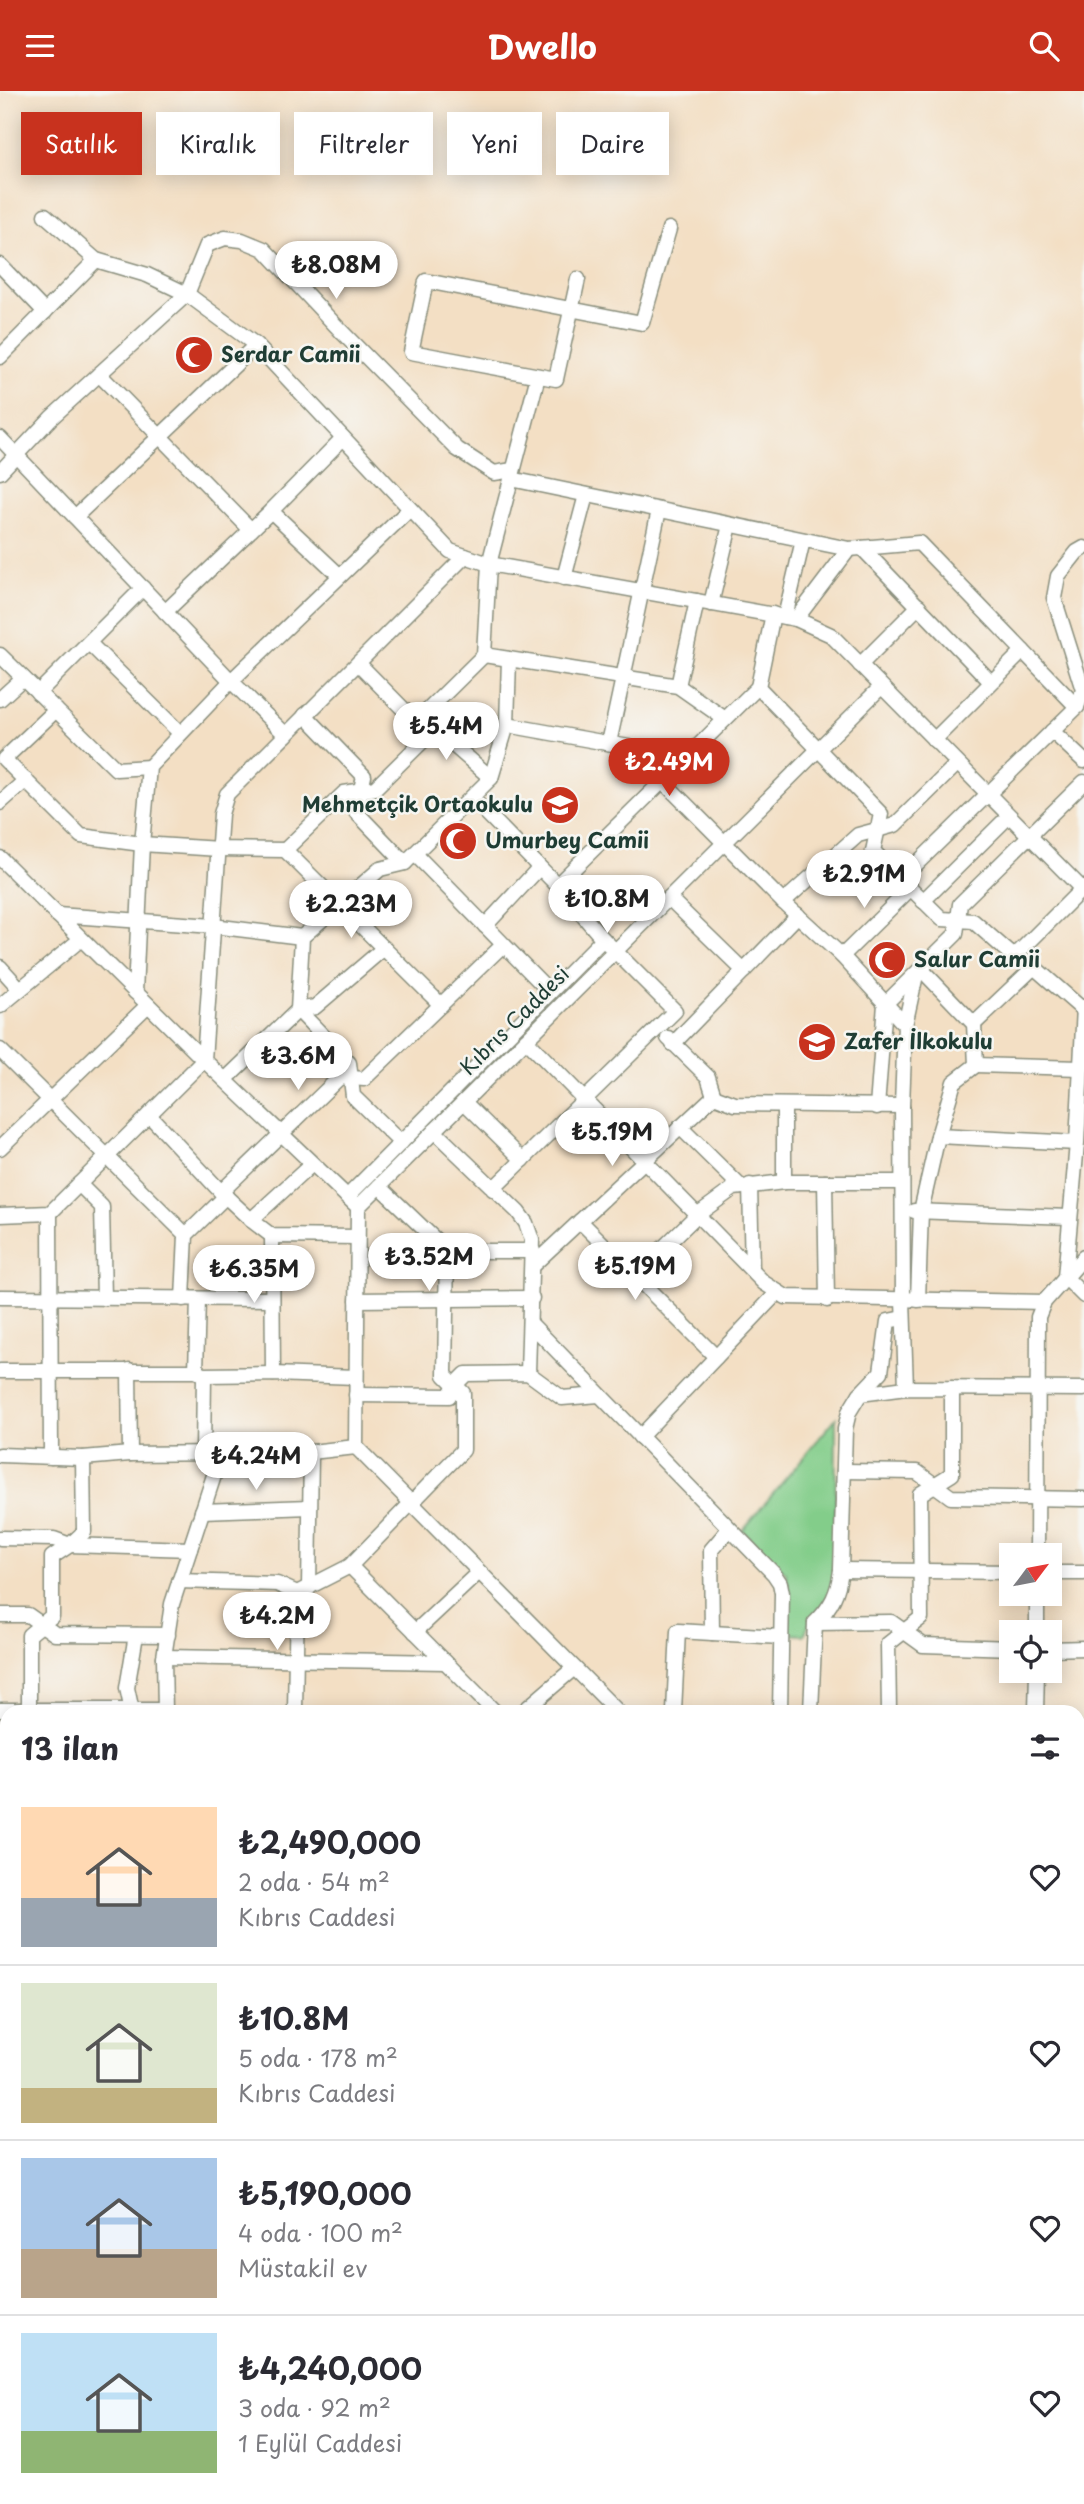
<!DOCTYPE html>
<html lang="tr">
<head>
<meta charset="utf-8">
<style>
	:root { --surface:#fff; --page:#f2f2f3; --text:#2b2b33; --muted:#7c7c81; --line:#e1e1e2; --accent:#c8321e }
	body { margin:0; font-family:"Playpen Sans",sans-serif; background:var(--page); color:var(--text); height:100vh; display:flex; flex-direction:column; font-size:26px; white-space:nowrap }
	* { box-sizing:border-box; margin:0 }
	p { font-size:23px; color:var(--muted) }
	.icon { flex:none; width:38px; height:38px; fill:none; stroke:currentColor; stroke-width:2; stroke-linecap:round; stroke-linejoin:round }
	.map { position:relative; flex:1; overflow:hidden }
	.details { position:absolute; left:0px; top:1614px; width:1085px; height:800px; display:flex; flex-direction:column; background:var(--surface); border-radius:21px 21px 0 0; box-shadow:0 4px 18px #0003 }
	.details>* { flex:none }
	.guide { position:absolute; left:21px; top:21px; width:700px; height:63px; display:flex; gap:14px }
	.needle { width:46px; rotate:58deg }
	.fabs { position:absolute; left:999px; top:1452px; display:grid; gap:14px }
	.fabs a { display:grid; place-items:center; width:63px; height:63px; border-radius:0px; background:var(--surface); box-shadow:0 4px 18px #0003; font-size:35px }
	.price { position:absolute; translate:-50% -60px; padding:0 16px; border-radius:24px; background:#fff; color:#222; font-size:23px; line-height:46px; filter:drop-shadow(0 2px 4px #0008) }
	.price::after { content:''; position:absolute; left:50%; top:42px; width:21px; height:16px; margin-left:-10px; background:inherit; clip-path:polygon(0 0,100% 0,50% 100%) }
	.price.current { background:var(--accent); color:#fff }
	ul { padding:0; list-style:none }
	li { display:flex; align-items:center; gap:21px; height:175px; padding:0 21px }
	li+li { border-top:2px solid var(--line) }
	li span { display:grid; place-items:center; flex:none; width:196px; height:140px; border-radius:0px; color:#555 }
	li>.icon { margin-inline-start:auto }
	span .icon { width:84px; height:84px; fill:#fffc; stroke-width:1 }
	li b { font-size:30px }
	h2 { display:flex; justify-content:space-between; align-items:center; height:84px; padding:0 21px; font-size:30px }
	.tag { padding:0 24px; border-radius:0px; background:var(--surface); box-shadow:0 4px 18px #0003; font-size:24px; line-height:63px }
	.tag.current { background:var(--accent); color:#fff }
	header { display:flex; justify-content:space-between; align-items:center; height:91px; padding:0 21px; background:var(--accent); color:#fff; font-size:32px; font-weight:700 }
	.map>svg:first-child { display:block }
</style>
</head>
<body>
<header><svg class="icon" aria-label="menu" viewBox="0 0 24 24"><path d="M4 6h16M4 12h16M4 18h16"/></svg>Dwello<svg class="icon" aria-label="search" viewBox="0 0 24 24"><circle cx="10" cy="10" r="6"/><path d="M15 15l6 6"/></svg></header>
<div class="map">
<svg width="1084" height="2413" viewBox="0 0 1084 2413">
	<rect width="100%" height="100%" fill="#f6f6f2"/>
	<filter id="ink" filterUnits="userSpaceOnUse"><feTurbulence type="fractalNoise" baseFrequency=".0143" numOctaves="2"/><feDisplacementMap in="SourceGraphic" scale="14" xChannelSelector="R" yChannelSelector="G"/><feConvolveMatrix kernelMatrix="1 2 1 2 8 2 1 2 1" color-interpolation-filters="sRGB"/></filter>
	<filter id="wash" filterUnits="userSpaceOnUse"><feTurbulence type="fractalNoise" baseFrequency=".00686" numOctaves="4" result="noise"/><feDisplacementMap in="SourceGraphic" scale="28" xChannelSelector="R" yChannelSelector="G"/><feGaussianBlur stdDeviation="1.57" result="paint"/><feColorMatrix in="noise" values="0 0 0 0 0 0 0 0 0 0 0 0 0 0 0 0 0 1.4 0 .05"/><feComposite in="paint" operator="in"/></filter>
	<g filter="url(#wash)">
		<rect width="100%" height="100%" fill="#f3dfc4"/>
		<path fill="#83cd8a" stroke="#51855f" stroke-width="2" d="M 836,1327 L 835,1501 L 812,1527 L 804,1544 L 788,1543 L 789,1501 L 786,1482 L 742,1440 Z"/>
	</g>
	<g filter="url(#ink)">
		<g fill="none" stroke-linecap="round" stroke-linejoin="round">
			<defs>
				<g id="minor">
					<path d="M 45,124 L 96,169 L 147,184 L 187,203 L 256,254 L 450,460 L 489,473 L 796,528 L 831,544 L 1084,800"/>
					<path d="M 0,174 L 45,221"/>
					<path d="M 578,188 L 556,288 L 411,261 L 426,190 L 642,232 L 669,138"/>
					<path d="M 0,266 L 96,169"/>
					<path d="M 99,283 L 251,439"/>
					<path d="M 0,347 L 231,590 L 286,644"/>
					<path d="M 0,381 L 51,327 L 187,203 L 207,154 L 225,147 L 242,149 L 264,158 L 340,239 L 457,358 L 494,382 L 513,379"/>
					<path d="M 511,388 L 849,458"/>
					<path d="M 75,426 L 256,254"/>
					<path d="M 862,457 L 991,591"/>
					<path d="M 339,484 L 271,420 L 343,347"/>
					<path d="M 564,487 L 586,404"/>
					<path d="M 711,513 L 730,434"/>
					<path d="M 165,521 L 271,420"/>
					<path d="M 773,523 L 758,596 L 881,723 L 873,760 L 942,828 L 973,830 L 1014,866 L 1034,876 L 1082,918"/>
					<path d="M 785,526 L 803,449"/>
					<path d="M 796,528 L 849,458 L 919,452 L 1077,616"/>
					<path d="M 89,552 L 180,642"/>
					<path d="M 0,564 L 116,678 L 149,676"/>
					<path d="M 484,564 L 678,595 L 725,628"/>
					<path d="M 358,572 L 416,631 L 435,638 L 491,687"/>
					<path d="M 860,574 L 919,515"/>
					<path d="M 678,595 L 697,510"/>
					<path d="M 38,602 L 143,497"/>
					<path d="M 0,608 L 23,587"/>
					<path d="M 56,619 L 4,668 L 81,745 L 142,753 L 219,758 L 285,759 L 441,914"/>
					<path d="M 305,624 L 364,685 L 356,721 L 405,772"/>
					<path d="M 416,631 L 484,564 L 489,473 L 538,285"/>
					<path d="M 507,634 L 629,656 L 783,811 L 842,865 L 905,934"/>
					<path d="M 1052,640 L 1084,670"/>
					<path d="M 934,649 L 1023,560"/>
					<path d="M 609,652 L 659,419"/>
					<path d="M 472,707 L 557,794 L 603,848 L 675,920 L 493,1098"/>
					<path d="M 0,712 L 26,689"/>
					<path d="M 285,759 L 344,702 L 375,697 L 435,638"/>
					<path d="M 415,763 L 550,901"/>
					<path d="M 0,767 L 204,969 L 358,1116 L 356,1356 L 617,1620"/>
					<path d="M 901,788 L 1077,616 L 1083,599 L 1054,507 L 1058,485 L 1077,461 L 1084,457"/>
					<path d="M 557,794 L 758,596"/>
					<path d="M 669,807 L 744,880"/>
					<path d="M 923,810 L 1009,725"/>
					<path d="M 783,811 L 858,744 L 895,734 L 957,673"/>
					<path d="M 57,824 L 213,835 L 302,846"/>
					<path d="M 485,835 L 539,777"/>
					<path d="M 842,865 L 910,798"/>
					<path d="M 1014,866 L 1082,798"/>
					<path d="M 0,876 L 20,898"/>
					<path d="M 135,901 L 142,753 L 149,676 L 231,590 L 410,418"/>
					<path d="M 0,915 L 81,848"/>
					<path d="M 1084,916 L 1077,1052 L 1065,1186 L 1084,1205"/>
					<path d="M 974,933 L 1034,876"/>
					<path d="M 668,947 L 708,986 L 714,1005"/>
					<path d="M 526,949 L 764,1192 L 786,1206 L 1044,1211"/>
					<path d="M 673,953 L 798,824"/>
					<path d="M 0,959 L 186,1144"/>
					<path d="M 976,974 L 1081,977"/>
					<path d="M 225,989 L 298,919 L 315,916 L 384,857"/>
					<path d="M 714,1005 L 735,1013 L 902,1015"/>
					<path d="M 464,1011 L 523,1069"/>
					<path d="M 784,1015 L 784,1091"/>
					<path d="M 877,1016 L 885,913 L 956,843 L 960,813 L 1084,691"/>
					<path d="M 149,1024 L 221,1101 L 251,1129 L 272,1145 L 357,1146"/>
					<path d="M 680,1036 L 741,1096"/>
					<path d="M 434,1040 L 518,1121 L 526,1132 L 532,1149 L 528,1282"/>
					<path d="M 938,1045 L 1077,1052"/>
					<path d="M 401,1052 L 353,1005 L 349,972 L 298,919 L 302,846 L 380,778 L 405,772 L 491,687 L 507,634 L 509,568"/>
					<path d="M 0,1057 L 148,914"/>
					<path d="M 825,1091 L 827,1209"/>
					<path d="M 79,1093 L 102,1116 L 104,1207"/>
					<path d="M 750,1094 L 752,1179"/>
					<path d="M 221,1101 L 340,986 L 364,988 L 503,854"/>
					<path d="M 347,1106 L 603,848"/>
					<path d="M 358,1116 L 881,596"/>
					<path d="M 914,1120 L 1069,1126"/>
					<path d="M 50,1122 L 51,1366"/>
					<path d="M 0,1124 L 50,1122 L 204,969 L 221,723 L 227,703 L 465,465"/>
					<path d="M 251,1129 L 312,1073"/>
					<path d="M 580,1130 L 716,1266"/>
					<path d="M 272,1145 L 273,1283"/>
					<path d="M 447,1160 L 533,1160"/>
					<path d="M 533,1174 L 714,1005"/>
					<path d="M 634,1185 L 697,1124 L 734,1097 L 784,1091 L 902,1091"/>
					<path d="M 0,1206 L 272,1208"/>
					<path d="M 183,1208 L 186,1144 L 226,1105"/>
					<path d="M 357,1209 L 532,1207"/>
					<path d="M 918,1209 L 921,1120 L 938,1045 L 954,991 L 976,974 L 974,933 L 922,879"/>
					<path d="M 530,1232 L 774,1483 L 780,1492 L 782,1502 L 780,1620"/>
					<path d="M 129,1279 L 130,1363"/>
					<path d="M 0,1280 L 196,1280 L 204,1284 L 273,1283 L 356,1286"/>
					<path d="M 196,1280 L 198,1208"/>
					<path d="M 906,1297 L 903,1209 L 902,1015 L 905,934 L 916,884"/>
					<path d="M 860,1303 L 906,1297 L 1084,1298"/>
					<path d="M 356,1304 L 449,1305 L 455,1294 L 466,1283 L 528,1282 L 562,1307 L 599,1304"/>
					<path d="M 640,1346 L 778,1201"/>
					<path d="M 203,1363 L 204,1284"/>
					<path d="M 0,1364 L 83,1367 L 130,1363 L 311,1361 L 356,1356"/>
					<path d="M 844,1380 L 917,1381 L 951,1406 L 1084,1408"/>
					<path d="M 202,1420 L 310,1416"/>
					<path d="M 0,1447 L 54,1448 L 70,1454 L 190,1458"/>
					<path d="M 1037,1465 L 1038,1226 L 1044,1211 L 1084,1166"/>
					<path d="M 350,1475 L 494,1620"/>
					<path d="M 841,1479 L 1012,1481"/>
					<path d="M 1050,1482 L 1084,1482"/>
					<path d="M 179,1490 L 277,1493 L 297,1502"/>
					<path d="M 309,1497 L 311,1361"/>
					<path d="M 297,1502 L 350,1475 L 463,1359 L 463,1302 L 445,1284 L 447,1160 L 379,1095"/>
					<path d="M 0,1524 L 28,1524 L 55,1543 L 168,1544"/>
					<path d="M 815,1532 L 891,1531 L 923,1554 L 1012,1557"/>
					<path d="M 415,1541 L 479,1481"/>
					<path d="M 712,1542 L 711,1459 L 729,1438"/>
					<path d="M 1037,1542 L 1037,1503"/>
					<path d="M 1050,1558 L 1084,1557"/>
					<path d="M 164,1566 L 445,1571"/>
					<path d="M 0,1619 L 165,1619"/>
					<path d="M 29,1619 L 29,1544 L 52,1525 L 52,1466 L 70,1454 L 84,1441 L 83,1367"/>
					<path d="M 132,1620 L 127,1597 L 136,1544"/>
					<path d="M 165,1620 L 164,1566 L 172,1513 L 221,1363"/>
					<path d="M 295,1620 L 297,1502"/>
					<path d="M 524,1620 L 574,1577"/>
					<path d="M 674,1620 L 678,1540 L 781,1546"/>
					<path d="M 811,1620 L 815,1532 C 832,1515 838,1502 841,1479 L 845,1338 L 849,1321 L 860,1303 L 881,1281 L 888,1230 L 903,1227"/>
					<path d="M 889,1620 L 888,1553 L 921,1527 L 920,1403 L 952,1383 L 952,1297"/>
					<path d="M 1036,1620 L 1037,1580"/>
					<path d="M 1078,1726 L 1084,1726"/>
					<path d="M 0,1747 L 7,1747"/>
					<path d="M 1078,1802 L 1084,1802"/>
					<path d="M 0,1841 L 7,1841"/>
					<path d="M 1078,1917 L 1084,1910"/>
					<path d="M 0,1946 L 7,1946"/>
					<path d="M 0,1976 L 0,2001"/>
					<path d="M 1078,2051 L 1084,2050"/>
					<path d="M 0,2069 L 7,2077"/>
					<path d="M 0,2103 L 7,2098"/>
					<path d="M 0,2151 L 7,2159"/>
					<path d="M 0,2182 L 7,2178"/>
					<path d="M 1078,2234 L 1084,2226"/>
					<path d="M 0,2275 L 7,2275"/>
					<path d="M 0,2328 L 7,2328"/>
					<path d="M 1078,2350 L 1084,2359"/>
					<path d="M 97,2406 L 98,2413"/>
					<path d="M 0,2407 L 61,2406"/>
					<path d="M 185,2412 L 349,2410 L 357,2406"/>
					<path d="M 413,2413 L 413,2406"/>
				</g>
			</defs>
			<use href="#minor" stroke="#898e7c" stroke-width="17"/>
			<use href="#minor" stroke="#fff" stroke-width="14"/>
		</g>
	</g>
	<defs>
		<symbol id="mosque-disc" viewBox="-11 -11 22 22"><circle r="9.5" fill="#c8321e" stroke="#f6f6f2"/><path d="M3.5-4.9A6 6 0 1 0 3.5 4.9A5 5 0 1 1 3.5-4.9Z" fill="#fff"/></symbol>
		<symbol id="school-disc" viewBox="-11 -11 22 22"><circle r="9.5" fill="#c8321e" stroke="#f6f6f2"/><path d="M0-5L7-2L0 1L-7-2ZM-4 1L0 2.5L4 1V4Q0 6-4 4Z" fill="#fff"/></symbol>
	</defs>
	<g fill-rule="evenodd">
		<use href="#mosque-disc" x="172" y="242" width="44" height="44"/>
		<use href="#school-disc" x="538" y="692" width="44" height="44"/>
		<use href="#mosque-disc" x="436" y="728" width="44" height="44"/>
		<use href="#mosque-disc" x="865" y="847" width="44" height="44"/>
		<use href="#school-disc" x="795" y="929" width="44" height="44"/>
	</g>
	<g text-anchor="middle" stroke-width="5" stroke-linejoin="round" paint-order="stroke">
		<g font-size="21" font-weight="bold" fill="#1f3d34" stroke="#f6f6f2" text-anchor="start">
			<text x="221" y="271">Serdar Camii</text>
			<text x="533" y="721" text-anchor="end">Mehmetçik Ortaokulu</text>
			<text x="485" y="757">Umurbey Camii</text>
			<text x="914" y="876">Salur Camii</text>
			<text x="844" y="958">Zafer İlkokulu</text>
		</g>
		<g font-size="21" fill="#1f3d34" stroke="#f6f6f2">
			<text transform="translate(515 930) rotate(-45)" y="7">Kıbrıs Caddesi</text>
		</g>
	</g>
</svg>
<div class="fabs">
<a><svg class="needle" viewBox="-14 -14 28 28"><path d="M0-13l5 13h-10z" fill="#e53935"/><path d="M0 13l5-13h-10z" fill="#7c7c81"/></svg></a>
<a><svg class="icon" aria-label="locate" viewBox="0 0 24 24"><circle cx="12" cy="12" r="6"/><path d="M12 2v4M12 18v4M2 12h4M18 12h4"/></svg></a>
</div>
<b class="price" style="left:336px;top:210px">₺8.08M</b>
<b class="price" style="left:446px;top:671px">₺5.4M</b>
<b class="price current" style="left:669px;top:707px">₺2.49M</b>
<b class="price" style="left:864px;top:819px">₺2.91M</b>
<b class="price" style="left:607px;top:844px">₺10.8M</b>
<b class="price" style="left:351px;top:849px">₺2.23M</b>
<b class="price" style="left:298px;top:1001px">₺3.6M</b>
<b class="price" style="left:612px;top:1077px">₺5.19M</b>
<b class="price" style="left:429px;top:1202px">₺3.52M</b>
<b class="price" style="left:635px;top:1211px">₺5.19M</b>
<b class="price" style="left:254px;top:1214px">₺6.35M</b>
<b class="price" style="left:256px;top:1401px">₺4.24M</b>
<b class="price" style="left:277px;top:1561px">₺4.2M</b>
<div class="guide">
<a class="tag current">Satılık</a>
<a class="tag">Kiralık</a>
<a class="tag">Filtreler</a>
<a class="tag">Yeni</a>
<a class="tag">Daire</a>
</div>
<section class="details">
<h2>13 ilan<svg class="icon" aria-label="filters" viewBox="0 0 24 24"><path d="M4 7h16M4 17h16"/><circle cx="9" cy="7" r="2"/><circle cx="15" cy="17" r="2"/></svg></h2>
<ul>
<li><span style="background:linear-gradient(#ffd9b3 65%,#9aa5b1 0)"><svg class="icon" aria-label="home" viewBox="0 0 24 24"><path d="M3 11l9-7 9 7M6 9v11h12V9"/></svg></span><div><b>₺2,490,000</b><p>2 oda · 54 m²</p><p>Kıbrıs Caddesi</p></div><svg class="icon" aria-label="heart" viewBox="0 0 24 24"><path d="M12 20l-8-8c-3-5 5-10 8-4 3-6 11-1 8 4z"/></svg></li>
<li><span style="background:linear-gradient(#dfe7d0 75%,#c2b280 0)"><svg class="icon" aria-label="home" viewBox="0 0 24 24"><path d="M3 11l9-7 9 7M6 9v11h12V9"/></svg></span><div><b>₺10.8M</b><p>5 oda · 178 m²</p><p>Kıbrıs Caddesi</p></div><svg class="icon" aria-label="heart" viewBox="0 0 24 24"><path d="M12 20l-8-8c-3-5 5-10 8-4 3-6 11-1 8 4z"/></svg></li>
<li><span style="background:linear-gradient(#a9c7e8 65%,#b9a48a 0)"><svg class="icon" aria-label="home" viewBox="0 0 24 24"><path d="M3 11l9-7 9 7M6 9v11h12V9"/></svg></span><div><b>₺5,190,000</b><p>4 oda · 100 m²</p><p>Müstakil ev</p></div><svg class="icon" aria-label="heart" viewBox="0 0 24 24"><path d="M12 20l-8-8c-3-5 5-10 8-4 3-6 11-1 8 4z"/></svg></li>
<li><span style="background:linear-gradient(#bfe0f5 70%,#8fb573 0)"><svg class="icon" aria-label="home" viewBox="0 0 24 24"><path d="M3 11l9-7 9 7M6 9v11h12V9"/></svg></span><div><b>₺4,240,000</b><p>3 oda · 92 m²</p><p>1 Eylül Caddesi</p></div><svg class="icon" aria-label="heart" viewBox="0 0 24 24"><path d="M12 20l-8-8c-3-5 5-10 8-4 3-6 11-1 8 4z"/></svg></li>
</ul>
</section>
</div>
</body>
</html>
